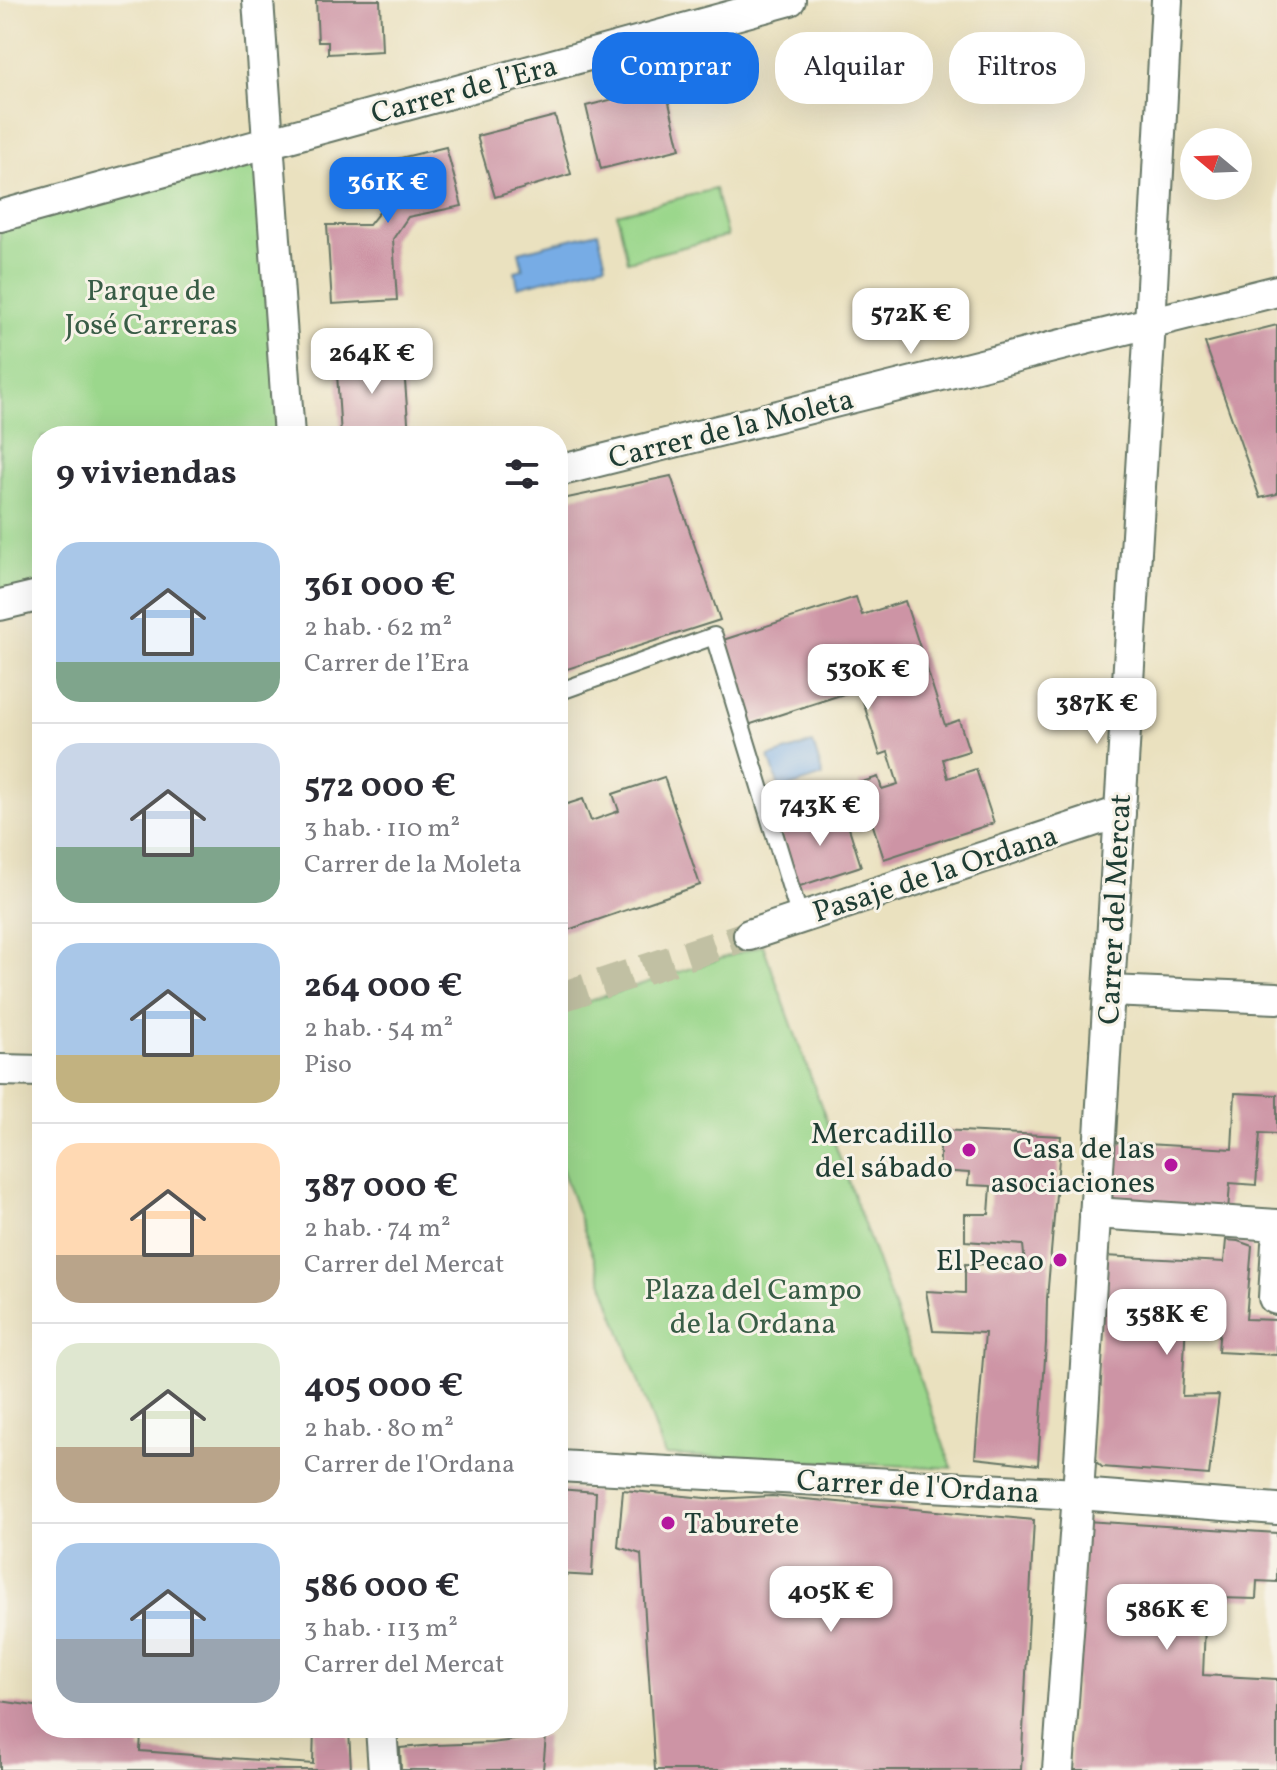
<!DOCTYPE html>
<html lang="es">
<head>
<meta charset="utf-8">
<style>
	:root { --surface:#fff; --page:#f2f2f3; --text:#2b2b33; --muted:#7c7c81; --line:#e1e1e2; --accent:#1a73e8 }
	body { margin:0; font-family:Vollkorn,serif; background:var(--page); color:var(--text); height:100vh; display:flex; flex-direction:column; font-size:30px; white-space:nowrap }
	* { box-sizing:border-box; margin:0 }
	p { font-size:26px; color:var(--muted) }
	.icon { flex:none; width:44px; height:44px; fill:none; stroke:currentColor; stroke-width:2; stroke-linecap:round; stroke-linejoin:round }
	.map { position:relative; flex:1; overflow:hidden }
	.sheet { position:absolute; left:32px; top:426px; width:536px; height:1312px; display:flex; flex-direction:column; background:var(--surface); border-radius:32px; box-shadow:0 8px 32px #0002 }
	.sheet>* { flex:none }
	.hud { position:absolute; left:592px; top:32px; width:564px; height:72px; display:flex; gap:16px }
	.needle { width:52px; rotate:289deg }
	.buttons { position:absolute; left:1180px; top:128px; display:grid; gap:16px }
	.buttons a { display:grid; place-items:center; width:72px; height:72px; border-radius:50%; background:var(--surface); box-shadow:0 8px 32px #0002; font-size:40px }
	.price { position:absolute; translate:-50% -68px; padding:0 18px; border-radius:16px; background:#fff; color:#222; font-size:26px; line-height:52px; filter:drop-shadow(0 2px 4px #0008) }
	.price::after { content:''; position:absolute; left:50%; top:48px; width:24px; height:18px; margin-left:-12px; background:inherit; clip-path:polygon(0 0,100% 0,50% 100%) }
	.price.on { background:var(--accent); color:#fff }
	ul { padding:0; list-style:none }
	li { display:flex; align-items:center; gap:24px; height:200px; padding:0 24px }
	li+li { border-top:2px solid var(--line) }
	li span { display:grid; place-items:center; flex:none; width:224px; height:160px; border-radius:24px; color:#555 }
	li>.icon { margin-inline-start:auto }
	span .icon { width:96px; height:96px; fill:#fffc; stroke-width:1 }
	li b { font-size:34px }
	h2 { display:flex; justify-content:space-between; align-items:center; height:96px; padding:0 24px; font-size:34px }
	.chip { padding:0 28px; border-radius:32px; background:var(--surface); box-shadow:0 8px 32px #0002; font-size:28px; line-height:72px }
	.chip.on { background:var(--accent); color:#fff }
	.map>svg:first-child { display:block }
</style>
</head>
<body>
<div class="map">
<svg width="1277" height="1770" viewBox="0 0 1277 1770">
	<rect width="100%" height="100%" fill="#f7f3e8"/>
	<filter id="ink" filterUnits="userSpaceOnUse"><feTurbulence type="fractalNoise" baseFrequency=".0125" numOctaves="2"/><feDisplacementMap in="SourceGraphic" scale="16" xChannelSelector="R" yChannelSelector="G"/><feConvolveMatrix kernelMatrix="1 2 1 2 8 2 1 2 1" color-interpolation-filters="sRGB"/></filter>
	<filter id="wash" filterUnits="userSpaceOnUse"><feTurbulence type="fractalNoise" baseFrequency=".006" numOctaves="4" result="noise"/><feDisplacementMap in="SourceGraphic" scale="32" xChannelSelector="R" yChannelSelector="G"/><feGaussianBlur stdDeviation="1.8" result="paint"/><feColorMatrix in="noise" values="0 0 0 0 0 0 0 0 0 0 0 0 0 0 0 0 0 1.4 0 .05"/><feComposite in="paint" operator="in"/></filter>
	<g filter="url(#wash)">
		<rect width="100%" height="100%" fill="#eae1bf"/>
		<g fill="#9bd78c" stroke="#5d8a60" stroke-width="2">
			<path d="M 268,142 L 289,436 L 42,436 L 42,595 L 0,605 L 0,216 Z"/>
			<path d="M 715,189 L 727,236 L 628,261 L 617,214 Z"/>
			<path d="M 763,945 L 952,1468 L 665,1455 L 558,1158 L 558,1011 Z"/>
		</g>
		<g fill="#77ace5" stroke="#4b748c" stroke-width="2">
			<path d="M 598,232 L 606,264 L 518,287 L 515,271 L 523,269 L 519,252 Z"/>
			<path d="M 813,743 L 823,776 L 780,790 L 769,757 Z"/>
		</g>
		<g id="blocks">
			<g fill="#cd94a5">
				<path d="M 316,0 L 380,0 L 382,51 L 328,54 L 328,42 L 318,42 Z"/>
				<path d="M 665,86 L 680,149 L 601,169 L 586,106 Z"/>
				<path d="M 555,116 L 571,174 L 495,197 L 477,136 Z"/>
				<path d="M 446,147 L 462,206 L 408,217 L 393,239 L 397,300 L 332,304 L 327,225 L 369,225 L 380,211 L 371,165 Z"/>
				<path d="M 1277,325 L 1277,494 L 1260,498 L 1205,343 Z"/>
				<path d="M 403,354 L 409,435 L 341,436 L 336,358 Z"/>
				<path d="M 671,476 L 720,620 L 558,672 L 558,500 Z"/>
				<path d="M 856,597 L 862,615 L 905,601 L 945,725 L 959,720 L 969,751 L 943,759 L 948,778 L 976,769 L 994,823 L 884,859 L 859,783 L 878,777 L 882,789 L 898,784 L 888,752 L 880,755 L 859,689 L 748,725 L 720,641 Z"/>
				<path d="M 664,777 L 700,885 L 562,932 L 558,918 L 558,807 L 583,799 L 591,821 L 619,811 L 613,794 Z"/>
				<path d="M 843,809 L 861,866 L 797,887 L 779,830 Z"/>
				<path d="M 1235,1093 L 1277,1095 L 1277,1134 L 1260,1133 L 1256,1185 L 1230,1183 L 1228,1212 L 1109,1202 L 1112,1142 L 1232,1149 Z"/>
				<path d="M 940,1130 L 1061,1136 L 1047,1299 L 1046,1343 L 1038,1465 L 975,1458 L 985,1333 L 933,1331 L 926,1291 L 965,1293 L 965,1264 L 1025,1265 L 1023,1245 L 965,1241 L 965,1214 L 989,1214 L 991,1186 L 968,1185 L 969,1173 L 940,1171 Z"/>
				<path d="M 1226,1240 L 1238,1241 L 1252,1246 L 1246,1319 L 1277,1320 L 1277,1355 L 1218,1352 L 1220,1324 L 1186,1321 L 1182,1396 L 1219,1395 L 1209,1475 L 1102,1467 L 1094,1460 L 1104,1256 L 1224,1262 Z"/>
				<path d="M 558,1489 L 596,1492 L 592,1576 L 558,1574 Z"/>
				<path d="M 623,1490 L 715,1499 L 772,1496 L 1034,1520 L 1021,1770 L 655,1770 L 641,1554 L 618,1547 Z"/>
				<path d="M 1085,1521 L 1277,1533 L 1277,1582 L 1257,1581 L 1256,1599 L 1218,1598 L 1216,1624 L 1205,1625 L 1203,1675 L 1277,1679 L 1277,1770 L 1070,1770 Z"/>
				<path d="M 0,1701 L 42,1707 L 42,1728 L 101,1728 L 100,1730 L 141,1734 L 140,1751 L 313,1764 L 314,1728 L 349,1730 L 351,1770 L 0,1770 Z"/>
				<path d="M 546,1736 L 543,1770 L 401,1770 L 400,1748 L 435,1745 L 491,1743 Z"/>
			</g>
		</g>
	</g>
	<g filter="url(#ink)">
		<use href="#blocks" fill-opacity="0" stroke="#667665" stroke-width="2"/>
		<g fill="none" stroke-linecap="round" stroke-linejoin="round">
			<path stroke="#c1c0a3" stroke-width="30" stroke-dasharray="30 15" stroke-linecap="butt" d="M 558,998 L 749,935"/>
			<defs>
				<path id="lane" d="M 558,692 L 714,636 L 800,918"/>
				<g id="street">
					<path d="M 258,0 L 289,436"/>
					<path d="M 0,216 L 790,0"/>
					<path d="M 558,471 L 1277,291"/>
					<path d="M 0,605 L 42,595"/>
					<path d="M 749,935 L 1120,812"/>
					<path d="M 1109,991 L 1277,998"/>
					<path d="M 0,1070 L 42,1071"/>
					<path d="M 1095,1213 L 1277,1225"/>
					<path d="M 1277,1244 L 1274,1298 L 1277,1299"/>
					<path d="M 558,1466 L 1078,1494 L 1277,1509"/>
					<path d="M 381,1728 L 384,1770"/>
					<path d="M 1058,1770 L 1078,1494 L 1150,324 L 1167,0"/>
				</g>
			</defs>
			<use href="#lane" stroke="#667665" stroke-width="20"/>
			<use href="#street" stroke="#667665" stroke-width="34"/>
			<use href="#lane" stroke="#fff" stroke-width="16"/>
			<use href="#street" stroke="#fff" stroke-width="30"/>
		</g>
	</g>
	<g fill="#b5179e" stroke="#f7f3e8" stroke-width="3">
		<circle cx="969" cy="1150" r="8"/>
		<circle cx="1171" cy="1165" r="8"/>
		<circle cx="1060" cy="1260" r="8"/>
		<circle cx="668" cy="1523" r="8"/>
	</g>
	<g text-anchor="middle" stroke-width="6" stroke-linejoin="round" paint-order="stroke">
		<g font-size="30" fill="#1f3d34" stroke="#f7f3e8">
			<text transform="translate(464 89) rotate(-15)" y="10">Carrer de l’Era</text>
			<text transform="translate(731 428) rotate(-14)" y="10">Carrer de la Moleta</text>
			<text transform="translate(935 873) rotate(-18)" y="10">Pasaje de la Ordana</text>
			<text transform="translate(1114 909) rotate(-87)" y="10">Carrer del Mercat</text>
			<text transform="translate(918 1486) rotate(3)" y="10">Carrer de l'Ordana</text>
		</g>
		<g font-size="30" fill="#385c46" stroke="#f7f3e8">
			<text x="151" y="300">Parque de<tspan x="151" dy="34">José Carreras</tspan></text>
			<text x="753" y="1299">Plaza del Campo<tspan x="753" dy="34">de la Ordana</tspan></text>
		</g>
		<g font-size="30" fill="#1f3d34" stroke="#f7f3e8" text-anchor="end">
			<text x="953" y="1143">Mercadillo<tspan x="953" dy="34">del sábado</tspan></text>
			<text x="1155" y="1158">Casa de las<tspan x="1155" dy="34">asociaciones</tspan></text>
			<text x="1044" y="1270">El Pecao</text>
			<text x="684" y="1533" text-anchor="start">Taburete</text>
		</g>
	</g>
</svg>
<div class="buttons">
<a><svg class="needle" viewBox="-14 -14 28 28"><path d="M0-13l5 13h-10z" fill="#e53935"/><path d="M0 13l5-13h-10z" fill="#7c7c81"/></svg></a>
</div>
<b class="price on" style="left:388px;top:225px">361K €</b>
<b class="price" style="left:911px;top:356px">572K €</b>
<b class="price" style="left:372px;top:396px">264K €</b>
<b class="price" style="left:868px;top:712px">530K €</b>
<b class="price" style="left:1097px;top:746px">387K €</b>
<b class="price" style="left:820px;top:848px">743K €</b>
<b class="price" style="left:1167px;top:1357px">358K €</b>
<b class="price" style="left:831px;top:1634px">405K €</b>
<b class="price" style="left:1167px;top:1652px">586K €</b>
<div class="hud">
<a class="chip on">Comprar</a>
<a class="chip">Alquilar</a>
<a class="chip">Filtros</a>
</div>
<section class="sheet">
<h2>9 viviendas<svg class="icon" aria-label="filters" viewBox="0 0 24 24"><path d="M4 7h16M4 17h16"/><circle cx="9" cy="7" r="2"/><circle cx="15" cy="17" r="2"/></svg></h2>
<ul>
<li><span style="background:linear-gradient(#a9c7e8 75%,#7fa58c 0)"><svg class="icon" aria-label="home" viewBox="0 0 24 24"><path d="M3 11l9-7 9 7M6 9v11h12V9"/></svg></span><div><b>361 000 €</b><p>2 hab. · 62 m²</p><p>Carrer de l’Era</p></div></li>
<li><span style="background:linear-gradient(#c9d6e8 65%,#7fa58c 0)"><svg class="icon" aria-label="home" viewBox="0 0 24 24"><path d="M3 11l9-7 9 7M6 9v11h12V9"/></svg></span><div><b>572 000 €</b><p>3 hab. · 110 m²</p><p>Carrer de la Moleta</p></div></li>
<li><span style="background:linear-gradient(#a9c7e8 70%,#c2b280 0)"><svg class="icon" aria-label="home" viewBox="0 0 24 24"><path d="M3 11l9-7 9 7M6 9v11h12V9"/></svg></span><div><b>264 000 €</b><p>2 hab. · 54 m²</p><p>Piso</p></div></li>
<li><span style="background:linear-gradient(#ffd9b3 70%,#b9a48a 0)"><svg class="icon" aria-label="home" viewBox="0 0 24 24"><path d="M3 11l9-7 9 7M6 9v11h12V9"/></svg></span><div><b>387 000 €</b><p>2 hab. · 74 m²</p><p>Carrer del Mercat</p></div></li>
<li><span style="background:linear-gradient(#dfe7d0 65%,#b9a48a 0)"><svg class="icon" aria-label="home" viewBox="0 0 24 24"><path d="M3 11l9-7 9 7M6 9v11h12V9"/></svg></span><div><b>405 000 €</b><p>2 hab. · 80 m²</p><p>Carrer de l'Ordana</p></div></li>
<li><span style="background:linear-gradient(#a9c7e8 60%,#9aa5b1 0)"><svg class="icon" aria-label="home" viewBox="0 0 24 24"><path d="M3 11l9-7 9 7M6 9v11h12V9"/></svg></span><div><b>586 000 €</b><p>3 hab. · 113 m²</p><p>Carrer del Mercat</p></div></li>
</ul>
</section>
</div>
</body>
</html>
